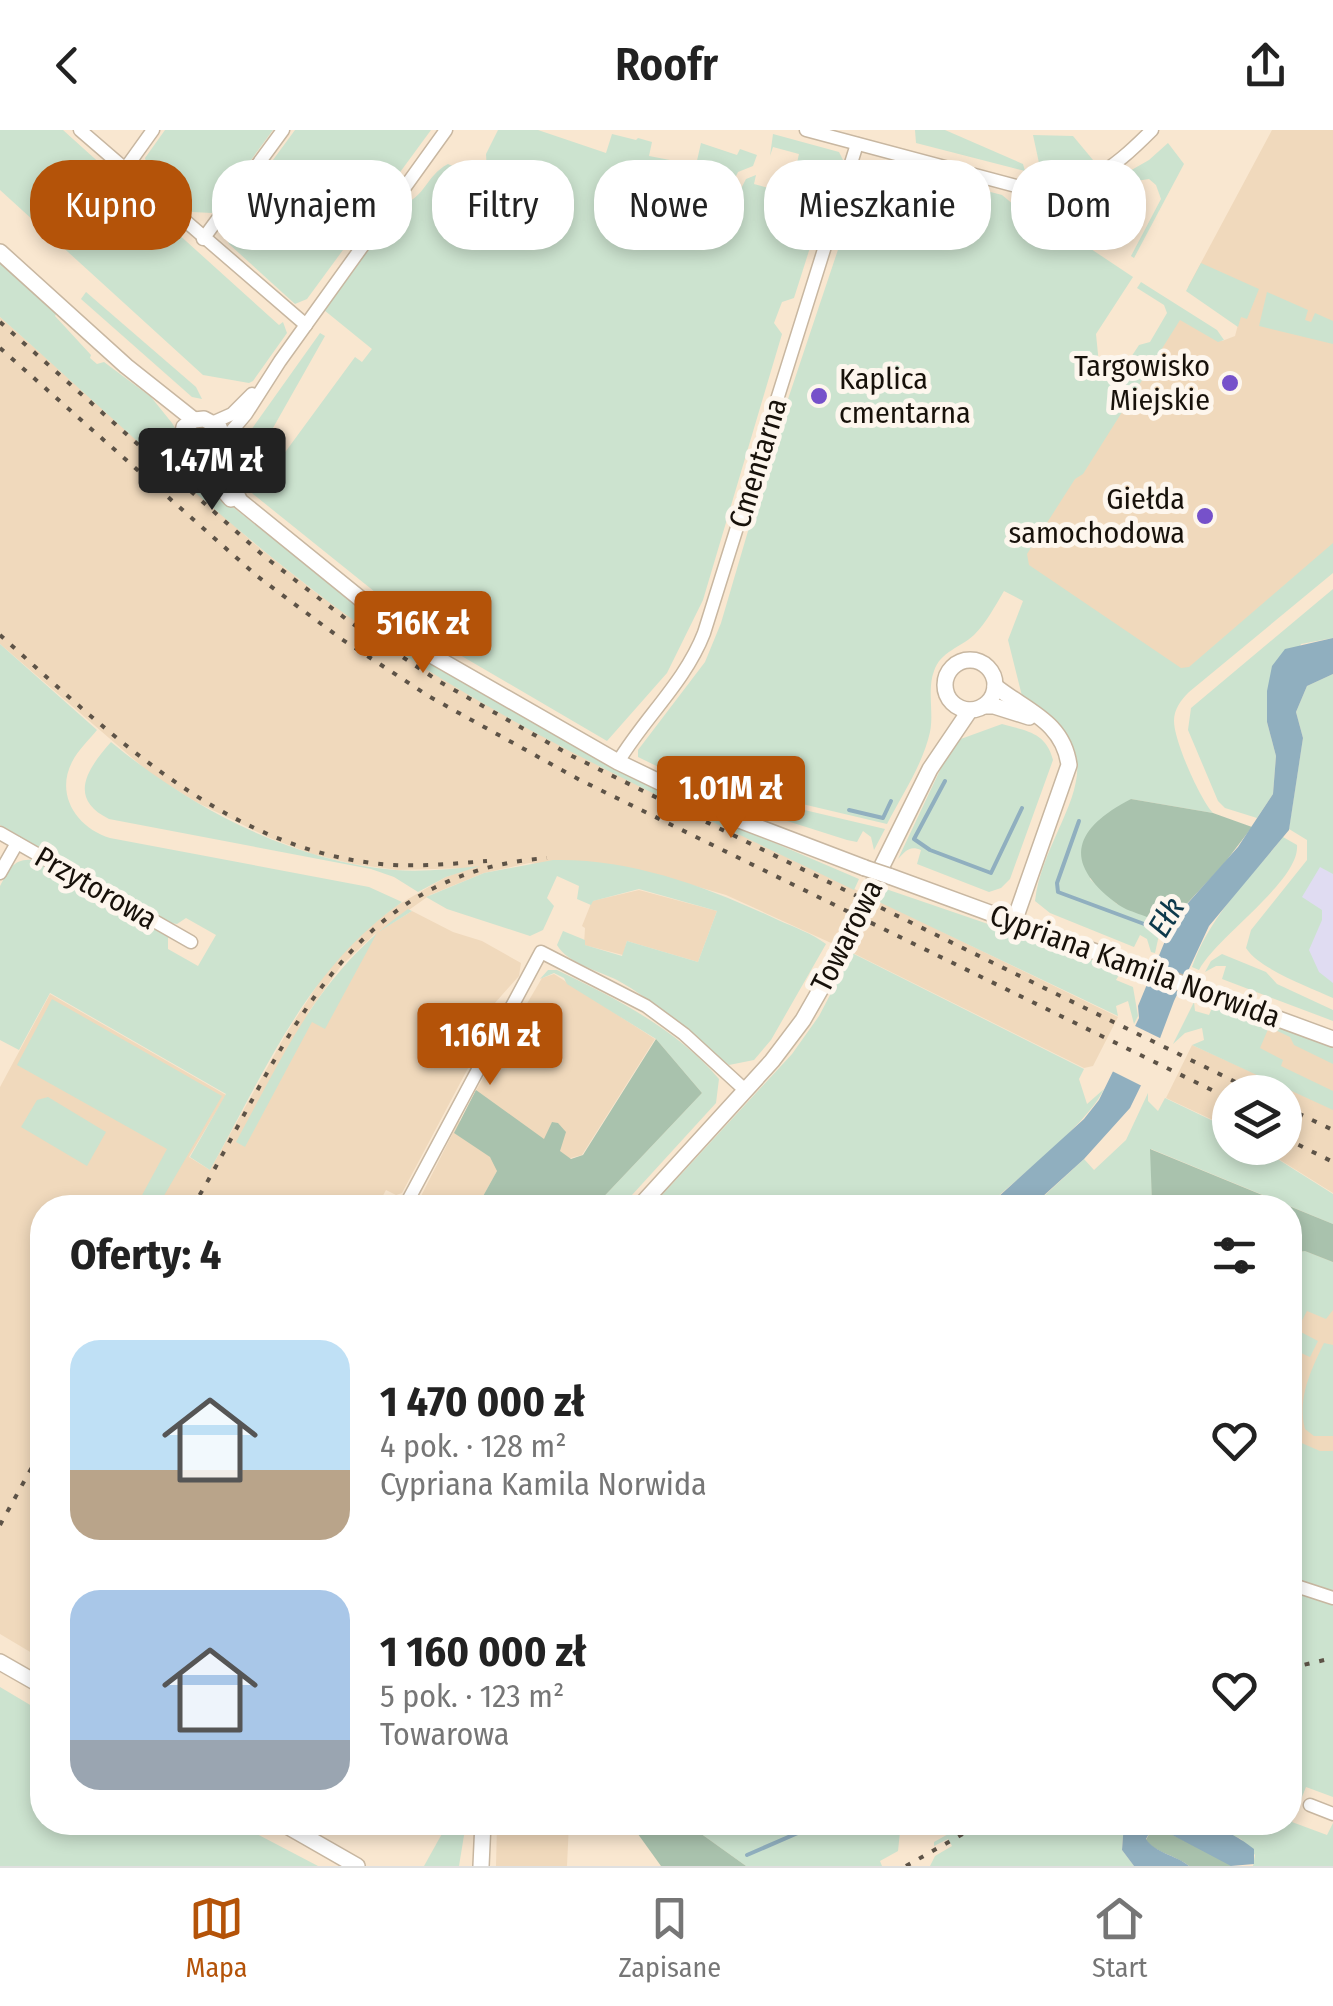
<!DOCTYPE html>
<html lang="pl">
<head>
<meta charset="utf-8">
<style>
	:root { --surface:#fff; --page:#f2f2f2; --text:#222; --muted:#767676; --line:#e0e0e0; --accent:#b45309 }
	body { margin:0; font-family:"Fira Sans Condensed",sans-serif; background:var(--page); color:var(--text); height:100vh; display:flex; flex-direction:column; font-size:38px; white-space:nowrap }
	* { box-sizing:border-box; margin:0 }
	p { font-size:32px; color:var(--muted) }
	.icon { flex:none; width:55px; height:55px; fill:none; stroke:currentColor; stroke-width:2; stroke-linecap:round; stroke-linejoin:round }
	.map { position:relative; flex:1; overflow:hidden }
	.drawer { position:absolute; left:30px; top:1065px; width:1272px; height:640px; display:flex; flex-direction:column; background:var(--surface); border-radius:40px; box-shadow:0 5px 15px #0003 }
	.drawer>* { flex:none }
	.top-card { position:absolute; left:30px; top:30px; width:1275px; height:90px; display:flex; gap:20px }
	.controls { position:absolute; left:1212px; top:945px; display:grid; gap:20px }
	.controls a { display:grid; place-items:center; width:90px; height:90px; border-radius:50%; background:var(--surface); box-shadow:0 5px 15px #0003; font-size:50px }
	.price { position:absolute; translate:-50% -85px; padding:0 22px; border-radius:10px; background:var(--accent); color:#fff; font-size:32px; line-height:65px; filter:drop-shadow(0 2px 5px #0008) }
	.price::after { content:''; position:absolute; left:50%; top:60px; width:30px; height:22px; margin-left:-15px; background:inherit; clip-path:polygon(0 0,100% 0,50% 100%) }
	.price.active { background:#222; color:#fff }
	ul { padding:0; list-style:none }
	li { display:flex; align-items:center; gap:30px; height:250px; padding:0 40px }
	li span { display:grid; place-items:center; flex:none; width:280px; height:200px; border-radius:30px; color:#555 }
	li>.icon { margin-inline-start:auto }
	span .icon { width:120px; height:120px; fill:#fffc; stroke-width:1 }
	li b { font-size:42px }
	h2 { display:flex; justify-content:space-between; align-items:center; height:120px; padding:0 40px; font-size:42px }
	.chip { padding:0 35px; border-radius:40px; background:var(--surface); box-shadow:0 5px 15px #0003; font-size:35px; line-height:90px }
	.chip.active { background:var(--accent); color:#fff }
	header { display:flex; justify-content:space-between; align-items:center; height:130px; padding:0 40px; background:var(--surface); font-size:45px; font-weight:600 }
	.dock { display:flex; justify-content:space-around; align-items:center; height:140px; border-top:2px solid var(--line); background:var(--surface); font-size:28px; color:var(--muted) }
	.dock a { display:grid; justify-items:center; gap:5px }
	.dock .active { color:var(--accent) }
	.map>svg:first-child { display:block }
</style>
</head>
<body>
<header><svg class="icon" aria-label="back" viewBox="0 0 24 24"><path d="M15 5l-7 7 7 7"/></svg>Roofr<svg class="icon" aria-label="share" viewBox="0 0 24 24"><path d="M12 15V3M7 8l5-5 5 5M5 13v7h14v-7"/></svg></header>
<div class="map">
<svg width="1333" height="1736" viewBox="0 0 1333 1736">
	<rect width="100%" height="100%" fill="#f9e7d0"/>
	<g fill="#f0d9bc" fill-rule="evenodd">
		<path d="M 1272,0 L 1333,0 L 1333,426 L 1185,552 L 1011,435 L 1173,180 L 1222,211 L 1235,206 L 1239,191 L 1188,157 Z"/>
		<path d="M 0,187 L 256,415 L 314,461 L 417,533 L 573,622 L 1118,887 L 1093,936 L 1084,938 L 853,823 L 726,765 L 664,747 L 529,733 L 484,743 L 430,765 L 378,802 L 412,781 L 453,802 L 482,811 L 521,833 L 519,846 L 478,892 L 470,908 L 476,923 L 402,1063 L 396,1065 L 386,1060 L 379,1073 L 383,1078 L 42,1078 L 42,1529 L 0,1504 L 0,957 L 50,864 L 226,965 L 189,1027 L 210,1040 L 287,902 L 329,837 L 359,805 L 396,776 L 446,747 L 471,738 L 397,740 L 353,734 L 312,724 L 270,708 L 196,672 L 152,645 L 0,514 ZM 376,803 L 325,895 L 308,883 L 341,836 Z"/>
		<path d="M 639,760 L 717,781 L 698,832 L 627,811 L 623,825 L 584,815 L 585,798 L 582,796 L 592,771 Z"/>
		<path d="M 554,844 L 655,909 L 582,1025 L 567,1029 L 475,962 L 542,848 Z"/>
		<path d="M 1268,895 L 1333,924 L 1333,973 L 1249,934 Z"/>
		<path d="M 1192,915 L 1333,979 L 1333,1063 L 1261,1018 L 1285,1018 L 1285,962 L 1230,962 L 1230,998 L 1166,968 Z"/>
		<path d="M 459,991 L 506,1025 L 477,1077 L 415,1078 Z"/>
		<path d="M 1290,1078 L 1333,1096 L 1333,1339 L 1290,1319 Z"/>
		<path d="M 497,1693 L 569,1693 L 567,1736 L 496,1736 Z"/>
	</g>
	<path fill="#e0dcf2" d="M 1333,704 L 1333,860 L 1263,824 Z"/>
	<g fill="#cce3cf">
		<path d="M 0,0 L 63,0 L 279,195 L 283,192 L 287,203 L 253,251 L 249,253 L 203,245 L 0,60 Z"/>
		<path d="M 165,0 L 273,0 L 212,83 L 192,82 L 149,42 L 145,28 Z"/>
		<path d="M 295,0 L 431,0 L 307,169 L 295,174 L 229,114 L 223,98 Z"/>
		<path d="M 498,0 L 538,0 L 606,23 L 612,4 L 636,10 L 638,8 L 652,12 L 649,26 L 696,35 L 701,13 L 737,25 L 740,19 L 757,25 L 753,36 L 738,42 L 726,66 L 735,70 L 746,49 L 756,45 L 754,54 L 795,65 L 793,74 L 821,83 L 794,168 L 782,172 L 774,193 L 782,204 L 703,470 L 667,543 L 607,611 L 436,511 L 253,364 L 243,354 L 237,340 L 251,300 L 320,203 L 325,206 L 252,335 L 266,347 L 270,343 L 277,347 L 281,341 L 275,336 L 355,227 L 362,232 L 372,219 L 324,180 L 398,77 C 427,67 425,46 448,34 L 477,47 L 487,41 L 486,24 Z"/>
		<path d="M 915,0 L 945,0 L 1023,34 L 1025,41 L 916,13 Z"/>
		<path d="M 773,4 L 839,22 L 843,30 L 832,67 L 825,65 L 831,42 L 797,33 L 799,24 L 773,17 L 770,26 Z"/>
		<path d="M 1033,5 L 1073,6 L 1093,30 L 1065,40 L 1046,40 L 1039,33 Z"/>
		<path d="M 1168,13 L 1184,34 L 1134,128 L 1131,126 L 1161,69 L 1156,55 L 1149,49 L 1129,52 L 1082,95 L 1126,52 L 1128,42 L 1149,30 Z"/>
		<path d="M 868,30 L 1002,65 L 1038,95 L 1035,100 L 1048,109 L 1067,103 L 1133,147 L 1096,204 L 1100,244 L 1114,253 L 1139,215 L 1150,212 L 1167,183 L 1164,175 L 1137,158 L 1141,152 L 1217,200 L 1224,210 L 1218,212 L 1180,190 L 1083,344 L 1075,349 L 1027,424 L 1029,435 L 1181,538 L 1189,537 L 1333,413 L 1333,443 L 1189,562 C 1181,570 1174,579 1174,591 C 1174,611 1200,669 1213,683 L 1131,669 L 1090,749 L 1117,774 L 1150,785 L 1165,797 L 1159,805 L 1155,823 L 1151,822 L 1147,809 L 1140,805 L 1134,817 L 1050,783 L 1035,771 C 1045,689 1132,628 1023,570 L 1008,510 L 1023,471 L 1004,461 C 995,476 987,492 974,505 C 960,518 941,521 934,541 C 927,559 934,583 930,602 C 923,634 902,665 887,694 L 713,653 L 708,661 L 638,627 L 638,620 L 705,532 L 721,493 L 778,299 Z"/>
		<path d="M 0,131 L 57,183 L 55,186 L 91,225 L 90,228 L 97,234 L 104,232 L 151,267 L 172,293 L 199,338 L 229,374 L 424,528 L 606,632 L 726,692 L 859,749 L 854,760 C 707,688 556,622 418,534 C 265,436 135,307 0,187 Z"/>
		<path d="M 1201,133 L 1259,159 L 1247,189 L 1241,187 L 1238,197 L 1186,161 Z"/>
		<path d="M 86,162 L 196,257 L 202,269 L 192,267 L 81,169 Z"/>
		<path d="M 1267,162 L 1308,180 L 1305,190 L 1311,192 L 1315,183 L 1333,191 L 1333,214 L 1259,196 Z"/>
		<path d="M 1333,459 L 1333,508 L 1301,514 L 1267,592 L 1276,626 L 1273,664 L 1257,688 L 1225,678 L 1218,671 L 1188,600 L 1191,578 Z"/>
		<path d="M 0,514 L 97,600 C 89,610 78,620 72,632 C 55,665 77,698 110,708 L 369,757 L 402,772 C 306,840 266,940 210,1040 L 190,1027 L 226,964 L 50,863 L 19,920 L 0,910 L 0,756 C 9,740 13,728 33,730 L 164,804 L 168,807 L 168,819 L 198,836 L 216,805 L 186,788 L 177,794 L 171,793 L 0,695 Z"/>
		<path d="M 1333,544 L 1333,744 L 1320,737 L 1302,767 L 1322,780 L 1322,790 L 1309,820 L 1319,842 L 1333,853 L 1333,868 C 1309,857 1259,839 1246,818 L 1251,800 L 1307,730 L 1307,710 L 1289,699 L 1303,608 L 1296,582 L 1307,556 Z"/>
		<path d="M 1002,594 C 1026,601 1046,602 1053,630 L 1010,749 L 1001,758 L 989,762 L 917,734 L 921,720 C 909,715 905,722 898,729 L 941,638 L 958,610 Z"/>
		<path d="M 111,612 C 191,678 291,731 395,740 C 423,742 452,739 480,736 L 446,747 L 418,762 L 394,747 L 371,739 L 109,689 C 66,668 89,637 111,612 Z"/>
		<path d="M 716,659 L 885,699 L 874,720 L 871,707 L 863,701 L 857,712 L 847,710 L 749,679 L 714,663 Z"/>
		<path d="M 1283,707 L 1297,715 C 1300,751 1216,807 1199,840 L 1192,837 C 1210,785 1249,750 1283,707 Z"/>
		<path d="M 553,730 C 631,728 708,757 778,790 C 794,797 813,804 826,814 L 771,910 L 754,930 L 729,935 C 691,906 659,873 617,850 C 599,841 567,833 557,815 L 563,801 L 585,810 L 585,815 L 622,826 L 627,811 L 698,832 L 717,781 L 639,759 L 593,771 L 591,775 L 577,769 L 579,756 L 557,746 L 547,768 L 554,776 L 543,800 L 530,806 L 447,779 L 426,767 L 484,743 Z"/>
		<path d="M 883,758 L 1122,840 L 1116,850 L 1133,857 L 1138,886 L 1134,894 L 1128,871 L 1116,876 L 1118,886 L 877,771 Z"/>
		<path d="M 408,779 L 412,781 L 377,803 L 325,899 L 312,892 L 245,1017 L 236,1012 C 287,919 319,842 408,779 Z"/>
		<path d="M 852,823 L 1084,939 L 1079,949 L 1087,974 L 1104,959 C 1087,995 1017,1048 986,1077 L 650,1078 L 792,924 L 819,886 Z"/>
		<path d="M 1222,824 L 1266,842 L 1277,854 L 1333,880 L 1333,891 L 1222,849 L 1226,836 L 1216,836 L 1205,842 L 1211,831 Z"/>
		<path d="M 548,840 L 557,840 C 615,868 677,899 719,949 L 716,973 L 621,1077 L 594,1077 L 702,963 L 656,909 L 567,854 L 564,848 L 554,843 L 540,849 Z"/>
		<path d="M 52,869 L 222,966 L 158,1076 L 141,1067 L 167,1019 L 17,935 Z"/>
		<path d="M 1194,872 L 1195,881 L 1209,885 L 1214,873 L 1333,916 L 1333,934 L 1294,915 L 1290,907 L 1269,897 L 1260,918 L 1283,930 L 1281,936 L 1333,961 L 1333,980 L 1192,915 L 1204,910 L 1202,898 L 1185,903 L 1173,914 Z"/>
		<path d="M 1148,963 L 1148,971 L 1158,981 L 1165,968 L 1230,999 L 1230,1018 L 1260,1018 L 1333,1064 L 1333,1094 L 1151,1019 L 1152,1073 L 1146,1077 L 1031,1078 L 1084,1029 L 1094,1040 L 1126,1010 Z"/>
		<path d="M 48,967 L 106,1002 L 87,1036 L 21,997 L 37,970 Z"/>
		<path d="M 1305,1121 L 1333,1132 L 1333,1180 L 1326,1189 L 1307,1181 L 1297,1200 L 1318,1211 L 1310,1227 L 1290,1218 L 1291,1188 L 1299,1172 L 1290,1164 L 1290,1123 Z"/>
		<path d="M 1324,1213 L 1333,1215 L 1333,1306 L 1314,1306 L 1305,1299 C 1297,1268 1311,1240 1324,1213 Z"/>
		<path d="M 1290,1308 L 1320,1321 L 1333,1321 L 1333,1461 L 1290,1448 Z"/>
		<path d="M 1290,1458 L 1333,1472 L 1333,1667 L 1306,1657 L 1292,1692 L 1327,1705 L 1333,1693 L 1333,1736 L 1253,1736 L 1255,1725 L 1241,1709 L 1203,1693 L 1290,1692 Z"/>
		<path d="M 0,1557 L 42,1582 L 42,1692 L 236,1693 L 318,1736 L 0,1736 Z"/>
		<path d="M 901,1692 L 898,1721 L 880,1731 L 882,1736 L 746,1736 L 686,1693 Z"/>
		<path d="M 448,1693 L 466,1693 L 459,1736 L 424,1736 Z"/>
		<path d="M 928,1693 L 1124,1693 L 1122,1720 L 1134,1736 L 930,1736 L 935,1726 L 952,1716 L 948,1709 L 934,1716 L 934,1712 L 950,1703 L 947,1696 L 931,1704 Z"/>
	</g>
	<g fill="#a9c2ad">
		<path d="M 1131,669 L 1213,683 L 1252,697 L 1223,735 L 1165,797 C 1148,784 1128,783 1116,773 C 1061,731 1075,698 1131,669 Z"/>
		<path d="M 656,909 L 702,963 L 594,1077 L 477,1077 L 497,1041 L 490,1027 L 454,1003 L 476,960 L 544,1009 L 552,992 L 558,993 L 566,1002 L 560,1021 L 571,1029 L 583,1025 Z"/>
		<path d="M 1150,1019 L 1333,1094 L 1333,1132 L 1305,1121 L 1290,1123 L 1290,1078 L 1146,1077 L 1152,1073 Z"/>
		<path d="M 630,1693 L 686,1693 L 746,1736 L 661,1736 Z"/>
		<path d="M 1159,1698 L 1231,1734 L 1231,1736 L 1189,1736 C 1176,1725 1155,1723 1146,1710 L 1151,1700 Z"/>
	</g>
	<g fill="#90afbf">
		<path d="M 1333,508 L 1333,544 L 1307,556 L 1296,582 L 1303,608 L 1289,700 L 1209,796 L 1174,871 L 1147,943 L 1130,978 L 1084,1029 L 1031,1077 L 986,1078 L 1084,989 L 1099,970 L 1139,888 L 1138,876 L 1165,811 L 1163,801 L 1238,717 L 1273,664 L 1276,626 L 1267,592 L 1267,561 L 1272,536 L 1285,519 Z"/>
		<path d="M 1124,1693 C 1173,1692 1214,1686 1254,1719 L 1254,1734 L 1231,1736 L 1159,1698 L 1151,1700 L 1146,1709 C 1155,1723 1176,1725 1189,1736 L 1134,1736 L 1122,1720 Z"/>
	</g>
	<path fill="#f9e7d0" d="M 1131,894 L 1166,911 L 1146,958 L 1108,939 Z"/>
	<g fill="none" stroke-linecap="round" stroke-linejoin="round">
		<g stroke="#90afbf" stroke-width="4">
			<path d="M 945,651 L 914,709 L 930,720 L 991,743 L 1022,678"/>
			<path d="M 849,680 L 883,688 L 891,671"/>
			<path d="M 1079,691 L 1057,753 L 1058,762 L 1163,801"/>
			<path d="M 747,1725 L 823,1692"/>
		</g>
		<defs>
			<g id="minor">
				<path d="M 80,0 L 306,195"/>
				<path d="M 806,0 L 1020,57 C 1080,66 1111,41 1152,0"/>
				<path d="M 125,39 L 153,0"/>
				<path d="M 203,109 L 283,0"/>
				<path d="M 214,292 L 232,284 L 252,264"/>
				<path d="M 224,310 L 246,284 L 280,231 L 446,0"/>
				<path d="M 618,632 C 645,587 685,552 704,503 L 857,14"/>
				<path d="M 0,703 L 191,812"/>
				<path d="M 0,743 L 17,713"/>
				<path d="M 404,1078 L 541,822 L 646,876 L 684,904 L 745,960"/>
				<path d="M 1290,1454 L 1333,1468"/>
				<path d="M 1310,1675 L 1333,1684"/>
			</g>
			<g id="tertiary">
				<path d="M 0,122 L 126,236 L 194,290"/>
				<path d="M 221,323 L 207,333 L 188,329 L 180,317 L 184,297 L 194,290 L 204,289 L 219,297 L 224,310 L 221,333 L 240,371 L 426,522 L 618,632 L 734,688 L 865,738"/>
				<path d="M 201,334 L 231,369"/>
				<circle cx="970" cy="555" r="25"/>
				<path d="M 995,556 C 1026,581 1063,591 1069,635 L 1014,792"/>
				<path d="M 984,576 L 994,576 L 1029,587"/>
				<path d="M 889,746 L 1333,909"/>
				<path d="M 638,1078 L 772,931 L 803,890 L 823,855 L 930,639 L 970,580"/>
				<path d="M 0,1532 L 42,1556"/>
				<path d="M 280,1692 L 357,1736"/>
				<path d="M 481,1736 L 483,1692"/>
			</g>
		</defs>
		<use href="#minor" stroke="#c8b7a1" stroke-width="15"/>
		<use href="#tertiary" stroke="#c8b7a1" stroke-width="18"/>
		<use href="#minor" stroke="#fff" stroke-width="12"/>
		<use href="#tertiary" stroke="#fff" stroke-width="15"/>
		<g stroke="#5d5347" stroke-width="4" stroke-dasharray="5 10" stroke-linecap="butt">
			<path d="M 0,192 L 265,427 L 350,492 L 440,552 L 572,626 L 1256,962"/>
			<path d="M 0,218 L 257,446 L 340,508 L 430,567 L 580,650 L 1230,969"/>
			<path d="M 0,505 C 108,602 221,714 372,733 C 410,738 449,734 487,731"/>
			<path d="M 1285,977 L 1333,1000"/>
			<path d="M 1285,1008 L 1333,1032"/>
			<path d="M 192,1078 C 284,925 339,743 547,728"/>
			<path d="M 0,1395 L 42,1319"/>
			<path d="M 1290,1538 L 1333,1528"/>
			<path d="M 906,1736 L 984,1692"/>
		</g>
		<defs>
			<path id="tertiary-bridge" d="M 865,738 L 889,746"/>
		</defs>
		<use href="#tertiary-bridge" stroke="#c8b7a1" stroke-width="18" stroke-linecap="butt"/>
		<use href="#tertiary-bridge" stroke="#fff" stroke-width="15"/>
	</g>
	<g fill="#7651ca" stroke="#fdf6ed" stroke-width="4">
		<circle cx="1230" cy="253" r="10"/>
		<circle cx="819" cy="266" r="10"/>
		<circle cx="1205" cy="386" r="10"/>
	</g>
	<g text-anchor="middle" stroke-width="10" stroke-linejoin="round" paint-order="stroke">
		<g font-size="30" fill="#17110a" stroke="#fdf6ed" text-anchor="end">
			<text x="1210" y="246">Targowisko<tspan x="1210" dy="34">Miejskie</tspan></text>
			<text x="839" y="259" text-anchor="start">Kaplica<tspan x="839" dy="34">cmentarna</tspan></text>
			<text x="1185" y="379">Giełda<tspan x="1185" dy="34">samochodowa</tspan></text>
		</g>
		<g font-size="30" fill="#17110a" stroke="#fdf6ed">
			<text transform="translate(758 333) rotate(-73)" y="10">Cmentarna</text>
			<text transform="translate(96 758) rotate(30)" y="10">Przytorowa</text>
			<text transform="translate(847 806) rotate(-63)" y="10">Towarowa</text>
			<text transform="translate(1135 836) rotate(20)" y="10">Cypriana Kamila Norwida</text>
		</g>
		<g font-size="32" font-style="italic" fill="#0d394b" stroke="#fdf6ed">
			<text transform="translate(1166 787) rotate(-59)" y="11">Ełk</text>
		</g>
	</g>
</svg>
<div class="controls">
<a><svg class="icon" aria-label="layers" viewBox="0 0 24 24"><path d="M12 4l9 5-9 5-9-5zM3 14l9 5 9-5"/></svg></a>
</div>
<b class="price active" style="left:212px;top:383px">1.47M zł</b>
<b class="price" style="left:423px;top:546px">516K zł</b>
<b class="price" style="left:731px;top:711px">1.01M zł</b>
<b class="price" style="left:490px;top:958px">1.16M zł</b>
<div class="top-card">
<a class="chip active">Kupno</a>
<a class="chip">Wynajem</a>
<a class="chip">Filtry</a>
<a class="chip">Nowe</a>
<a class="chip">Mieszkanie</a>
<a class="chip">Dom</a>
</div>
<section class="drawer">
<h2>Oferty: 4<svg class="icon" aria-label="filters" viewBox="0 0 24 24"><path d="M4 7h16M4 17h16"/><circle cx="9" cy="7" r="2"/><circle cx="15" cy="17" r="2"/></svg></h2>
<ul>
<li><span style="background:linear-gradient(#bfe0f5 65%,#b9a48a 0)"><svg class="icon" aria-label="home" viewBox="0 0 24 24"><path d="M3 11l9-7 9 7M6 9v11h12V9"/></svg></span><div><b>1 470 000 zł</b><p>4 pok. · 128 m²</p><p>Cypriana Kamila Norwida</p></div><svg class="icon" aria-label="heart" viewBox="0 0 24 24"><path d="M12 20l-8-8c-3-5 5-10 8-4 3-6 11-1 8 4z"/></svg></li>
<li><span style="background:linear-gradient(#a9c7e8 75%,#9aa5b1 0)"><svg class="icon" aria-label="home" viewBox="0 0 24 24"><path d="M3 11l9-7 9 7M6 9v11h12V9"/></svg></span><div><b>1 160 000 zł</b><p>5 pok. · 123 m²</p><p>Towarowa</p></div><svg class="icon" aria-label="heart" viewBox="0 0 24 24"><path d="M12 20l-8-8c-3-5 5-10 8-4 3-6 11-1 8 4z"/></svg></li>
</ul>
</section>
</div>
<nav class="dock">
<a class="active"><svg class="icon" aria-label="map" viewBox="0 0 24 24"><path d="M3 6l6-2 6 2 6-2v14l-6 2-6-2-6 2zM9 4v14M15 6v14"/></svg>Mapa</a>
<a><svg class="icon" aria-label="saved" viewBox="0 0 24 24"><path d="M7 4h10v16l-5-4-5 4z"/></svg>Zapisane</a>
<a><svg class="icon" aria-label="home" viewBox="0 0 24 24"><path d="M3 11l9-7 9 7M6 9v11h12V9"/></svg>Start</a>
</nav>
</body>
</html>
